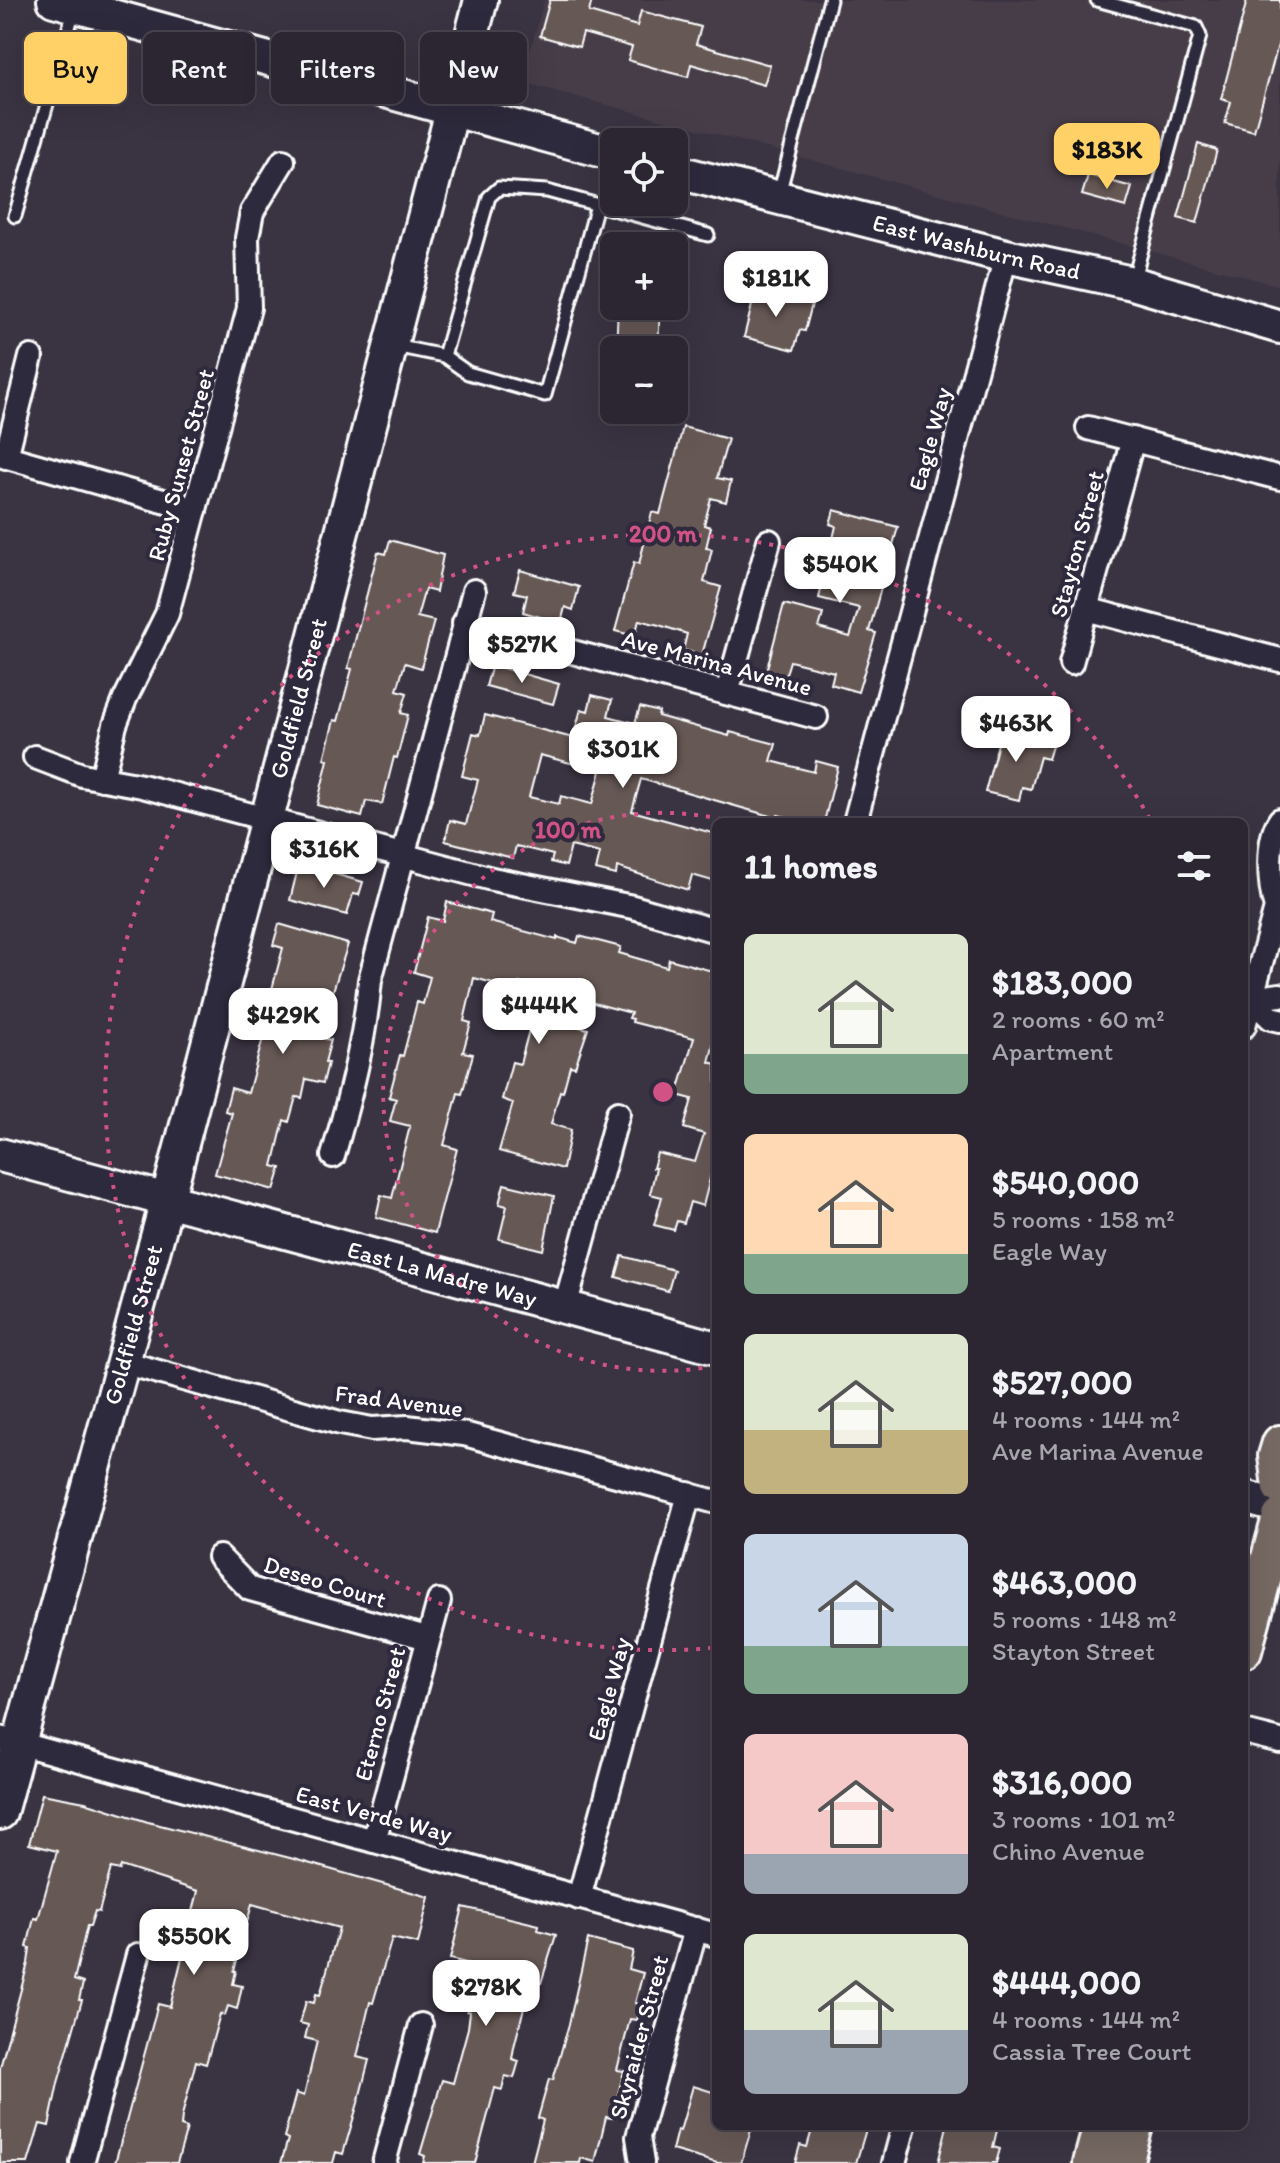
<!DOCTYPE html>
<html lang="en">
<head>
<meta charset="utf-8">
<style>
	:root { --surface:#2c2632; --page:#38323e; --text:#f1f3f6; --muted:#a6a5ac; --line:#48434d; --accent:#ffd166 }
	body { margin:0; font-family:Itim,sans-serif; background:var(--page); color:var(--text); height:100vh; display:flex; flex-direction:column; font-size:30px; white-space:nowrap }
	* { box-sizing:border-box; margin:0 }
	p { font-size:26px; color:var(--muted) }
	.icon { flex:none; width:44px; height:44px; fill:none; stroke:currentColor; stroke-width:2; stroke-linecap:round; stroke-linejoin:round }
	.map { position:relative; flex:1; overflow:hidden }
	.side { position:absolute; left:712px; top:818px; width:536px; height:1312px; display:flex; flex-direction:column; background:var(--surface); border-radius:12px; box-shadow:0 8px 32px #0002,0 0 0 2px var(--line) }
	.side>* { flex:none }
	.top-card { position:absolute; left:24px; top:32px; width:568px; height:72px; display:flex; gap:16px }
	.controls { position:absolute; left:600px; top:128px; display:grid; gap:16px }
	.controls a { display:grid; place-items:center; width:88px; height:88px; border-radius:12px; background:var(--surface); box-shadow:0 8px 32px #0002,0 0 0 2px var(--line); font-size:40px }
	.price { position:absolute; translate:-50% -68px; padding:0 18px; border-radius:16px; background:#fff; color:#222; font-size:26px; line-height:52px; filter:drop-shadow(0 2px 4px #0008) }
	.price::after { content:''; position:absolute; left:50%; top:48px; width:24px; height:18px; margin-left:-12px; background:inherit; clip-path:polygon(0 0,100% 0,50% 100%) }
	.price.current { background:var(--accent); color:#111 }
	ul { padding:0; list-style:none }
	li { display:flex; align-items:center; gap:24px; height:200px; padding:0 32px }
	li span { display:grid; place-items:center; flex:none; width:224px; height:160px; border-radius:12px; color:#555 }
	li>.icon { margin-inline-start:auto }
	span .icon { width:96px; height:96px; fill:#fffc; stroke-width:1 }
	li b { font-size:34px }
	h2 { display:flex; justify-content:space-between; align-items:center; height:96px; padding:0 32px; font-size:34px }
	.pill { padding:0 28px; border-radius:12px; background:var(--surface); box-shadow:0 8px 32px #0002,0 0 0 2px var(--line); font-size:28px; line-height:72px }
	.pill.current { background:var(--accent); color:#111 }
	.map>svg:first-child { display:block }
</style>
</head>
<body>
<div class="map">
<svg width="1280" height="2163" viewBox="0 0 1280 2163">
	<rect width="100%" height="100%" fill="#3a3342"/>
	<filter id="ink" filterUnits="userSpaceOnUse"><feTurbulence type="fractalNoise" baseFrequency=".0125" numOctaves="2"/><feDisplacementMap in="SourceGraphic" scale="16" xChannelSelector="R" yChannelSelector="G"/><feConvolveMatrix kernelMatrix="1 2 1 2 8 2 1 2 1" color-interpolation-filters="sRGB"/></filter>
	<g filter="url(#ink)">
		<path fill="#473e48" d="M 544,0 L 1280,0 L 1280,286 L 522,82 Z"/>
		<g fill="#665955" stroke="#fff" stroke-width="2" fill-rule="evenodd">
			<path d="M 550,0 L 592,0 L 589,12 L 637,26 L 641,11 L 701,27 L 696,44 L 770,65 L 764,85 L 691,64 L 688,77 L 668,72 L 628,60 L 632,47 L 583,33 L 579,47 L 540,36 Z"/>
			<path d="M 1247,0 L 1280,0 L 1280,38 L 1254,131 L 1225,123 L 1231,102 L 1221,99 Z"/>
			<path d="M 1198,144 L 1217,150 L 1197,223 L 1178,218 Z"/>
			<path d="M 1088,175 L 1132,187 L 1126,207 L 1082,195 Z"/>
			<path d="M 749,288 L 812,304 L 805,331 L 800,330 L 794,350 L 744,337 L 752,305 L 745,303 Z"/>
			<path d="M 618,306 L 660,306 L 658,350 L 616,350 Z"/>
			<path d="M 683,427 L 728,439 L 717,478 L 731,481 L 726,502 L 711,498 L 704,525 L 711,527 L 706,548 L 712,549 L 704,582 L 721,587 L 702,655 L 683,650 L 687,634 L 659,625 L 639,620 L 635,636 L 615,631 L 634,562 L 639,564 L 652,512 L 660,514 Z"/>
			<path d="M 834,510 L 898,527 L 869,631 L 876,633 L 858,692 L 831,684 L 834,672 L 790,661 L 785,677 L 766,672 L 784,604 L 823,614 L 819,628 L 850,637 L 859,608 L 819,598 L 836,526 L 830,524 Z"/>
			<path d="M 390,540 L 443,555 L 436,592 L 425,589 L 417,617 L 434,621 L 421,668 L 405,663 L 397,690 L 407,693 L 401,713 L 408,715 L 397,758 L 394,757 L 382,804 L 366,801 L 362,817 L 317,805 L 328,760 L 324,759 L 334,720 L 338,721 L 352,669 L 348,668 L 372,574 L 378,552 L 386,554 Z"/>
			<path d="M 520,570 L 579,587 L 573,610 L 565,607 L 561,623 L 523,612 L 527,595 L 514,592 Z"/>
			<path d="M 492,665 L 559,684 L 553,704 L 486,686 Z"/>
			<path d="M 592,695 L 612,700 L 608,716 L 635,723 L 640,707 L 659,712 L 658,716 L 729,736 L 730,732 L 776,744 L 771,761 L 814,772 L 816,761 L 838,767 L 824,822 L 805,822 L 778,815 L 777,818 L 641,779 L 632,811 L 716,834 L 716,882 L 692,875 L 688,890 L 617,867 L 616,875 L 596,870 L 600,853 L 571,846 L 566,866 L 551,862 L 553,855 L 516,846 L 513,858 L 445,841 L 450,820 L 466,824 L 478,780 L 462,776 L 473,733 L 480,735 L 485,715 L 573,738 L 581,709 L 588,711 ZM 540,755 L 601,771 L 592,804 L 561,796 L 559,804 L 529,797 Z"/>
			<path d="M 1002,729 L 1053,743 L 1048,759 L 1040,757 L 1031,789 L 1022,787 L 1019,800 L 985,792 Z"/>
			<path d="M 299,864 L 363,882 L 359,895 L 353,894 L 347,915 L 290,900 Z"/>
			<path d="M 447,902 L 492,914 L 490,922 L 557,940 L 557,937 L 577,943 L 579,936 L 621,947 L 619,953 L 667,967 L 669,959 L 712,971 L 710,977 L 716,979 L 716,1035 L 709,1062 L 716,1064 L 716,1155 L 703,1206 L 690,1202 L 684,1223 L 677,1221 L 674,1230 L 654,1225 L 662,1197 L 650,1194 L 656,1168 L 653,1168 L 657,1153 L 695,1162 L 704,1134 L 684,1128 L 692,1099 L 677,1095 L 694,1038 L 632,1022 L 633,1019 L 629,1018 L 631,1013 L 519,983 L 517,989 L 474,978 L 464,1021 L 471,1023 L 463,1052 L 473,1054 L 462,1094 L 458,1093 L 444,1145 L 457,1149 L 435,1233 L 376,1217 L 381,1195 L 392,1198 L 410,1126 L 390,1121 L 396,1099 L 389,1097 L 400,1055 L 403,1056 L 417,1002 L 423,1004 L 430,977 L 414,972 L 428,917 L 443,921 Z"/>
			<path d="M 279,924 L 348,944 L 325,1016 L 332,1018 L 326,1039 L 331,1040 L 325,1062 L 328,1063 L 323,1083 L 306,1079 L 302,1098 L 296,1097 L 289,1122 L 284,1120 L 273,1166 L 281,1168 L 274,1190 L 215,1174 L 232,1113 L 225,1111 L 231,1088 L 248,1093 L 275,994 L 271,993 L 283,948 L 273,945 Z"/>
			<path d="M 533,1015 L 588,1029 L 575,1067 L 570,1066 L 563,1092 L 560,1091 L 551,1124 L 571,1130 L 563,1169 L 499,1151 L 513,1103 L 502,1099 L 512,1062 L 520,1064 Z"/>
			<path d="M 504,1184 L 554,1196 L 543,1250 L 499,1239 L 507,1206 L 499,1204 Z"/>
			<path d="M 622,1256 L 674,1270 L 668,1291 L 616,1277 Z"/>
			<path d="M 42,1794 L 85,1802 L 148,1822 L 290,1858 L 429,1897 L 418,1944 L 392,1938 L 373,2003 L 370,2002 L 357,2057 L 369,2060 L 358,2103 L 343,2154 L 336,2152 L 333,2163 L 281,2163 L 288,2139 L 284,2137 L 296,2093 L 304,2096 L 317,2041 L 305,2038 L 308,2025 L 300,2023 L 306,2001 L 314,2003 L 316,1994 L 320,1995 L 339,1928 L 252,1904 L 234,1971 L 236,1971 L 233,1984 L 242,1986 L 237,2009 L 228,2006 L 225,2015 L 220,2014 L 206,2064 L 196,2061 L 182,2116 L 181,2126 L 187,2128 L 177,2163 L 115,2163 L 158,2004 L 170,2007 L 198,1891 L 121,1866 L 120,1870 L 111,1868 L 99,1912 L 95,1911 L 90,1926 L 87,1926 L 74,1980 L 83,1983 L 79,2000 L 82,2000 L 58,2083 L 49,2126 L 40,2124 L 28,2163 L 0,2163 L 0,2068 L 28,1963 L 30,1948 L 27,1947 L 34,1918 L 38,1919 L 57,1851 L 29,1844 Z"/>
			<path d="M 463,1907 L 539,1925 L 538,1930 L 556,1935 L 541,1983 L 531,1980 L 514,2047 L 512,2059 L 519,2061 L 514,2078 L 505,2076 L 502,2090 L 495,2088 L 475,2163 L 423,2163 L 425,2156 L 420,2154 L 442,2080 L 453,2083 L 468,2028 L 470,2012 L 467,2011 L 478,1966 L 450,1959 Z"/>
			<path d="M 588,1939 L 633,1951 L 629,1969 L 643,1973 L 635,2003 L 641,2005 L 637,2020 L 630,2019 L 617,2070 L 624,2071 L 612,2118 L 606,2117 L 595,2162 L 581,2158 L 580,2163 L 532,2163 L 543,2120 L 538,2118 L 549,2079 L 553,2080 L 569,2024 Z"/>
			<path d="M 693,2086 L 716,2093 L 716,2126 L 736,2126 L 751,2130 L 741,2163 L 717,2163 L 672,2150 L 677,2130 L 680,2131 Z"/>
			<path d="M 813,2126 L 867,2126 L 856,2163 L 795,2163 L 800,2145 L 807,2147 Z"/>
			<path d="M 947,2126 L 998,2126 L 993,2147 L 1000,2149 L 996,2163 L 938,2163 Z"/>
		</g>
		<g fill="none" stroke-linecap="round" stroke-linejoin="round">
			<defs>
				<g id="lane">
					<path d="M 1097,0 L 1196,27 L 1200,36 L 1133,282"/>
					<path d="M 779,194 L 830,0"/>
					<path d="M 15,216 L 74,10"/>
					<path d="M 395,346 L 444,356 L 468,373 L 545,395 L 597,205"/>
					<path d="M 444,356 L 489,197 L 499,188 L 547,191 L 708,235"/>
				</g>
				<g id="street">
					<path d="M 1088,428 L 1280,478"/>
					<path d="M 0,455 L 195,510"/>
					<path d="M 6,457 L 31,357"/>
					<path d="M 1086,609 L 1280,660"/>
					<path d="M 464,623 L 816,717"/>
					<path d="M 1071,663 L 1133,439"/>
					<path d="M 727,693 L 769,541"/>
					<path d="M 35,757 L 82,775 L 142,786 L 492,879 L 633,907 L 716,931"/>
					<path d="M 102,779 L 115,725 L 125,699 L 167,614 L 249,308 L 247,238 L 252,212 L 283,161"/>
					<path d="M 855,822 L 1006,256"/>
					<path d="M 1244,997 L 1251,999 L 1280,995"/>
					<path d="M 1251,999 L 1271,1018 L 1280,1020"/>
					<path d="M 1244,1026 L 1276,908 C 1269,885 1266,840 1280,820"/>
					<path d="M 333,1156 C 350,1097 365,1040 370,980 L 474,591"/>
					<path d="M 565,1307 L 618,1113"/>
					<path d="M 123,1362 L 340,1423 L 372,1429 L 407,1427 L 464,1434 L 716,1502"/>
					<path d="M 219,1557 L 250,1589 L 427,1638"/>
					<path d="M 1244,1732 L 1280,1741"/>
					<path d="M 0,1738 L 716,1935"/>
					<path d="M 374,1841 L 439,1601"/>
					<path d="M 579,1898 L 689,1494"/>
					<path d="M 82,2163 L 138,1955"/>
					<path d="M 384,2163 L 421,2025"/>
					<path d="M 642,2163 L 638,2137 L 696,1929"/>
					<path d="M 894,2163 L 904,2126"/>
				</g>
				<g id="secondary">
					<path d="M 54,0 L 614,154"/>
					<path id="s1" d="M 674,171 L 1006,256 L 1132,283 L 1280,327"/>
					<path id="s2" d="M 0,1155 L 716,1348"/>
					<path d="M 1244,1497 L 1280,1507"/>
					<path id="s3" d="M 0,1813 L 167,1201 L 481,0"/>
				</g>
				<g id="primary">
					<path d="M 1280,1443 L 1276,1456 L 1280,1487"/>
					<path d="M 1244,1651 L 1280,1517"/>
					<path d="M 1091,2163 L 1101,2126"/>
					<path d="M 1125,2163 L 1135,2126"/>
				</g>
			</defs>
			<use href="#lane" stroke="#fff" stroke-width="17"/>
			<use href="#street" stroke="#fff" stroke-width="28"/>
			<use href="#secondary" stroke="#fff" stroke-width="38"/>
			<use href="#primary" stroke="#fff" stroke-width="40"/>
			<use href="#lane" stroke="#2f2a3d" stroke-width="11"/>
			<use href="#street" stroke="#2f2a3d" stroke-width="22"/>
			<use href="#secondary" stroke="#2f2a3d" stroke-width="32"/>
			<use href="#primary" stroke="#766964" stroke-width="34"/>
		</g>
	</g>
	<g fill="none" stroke="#d15284" stroke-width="4" stroke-dasharray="4 8">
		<path d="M714 1366A279 279 0 1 1 733 822"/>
		<path d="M712 1648A558 558 0 1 1 1151 821"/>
	</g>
	<g text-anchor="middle" stroke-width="8" stroke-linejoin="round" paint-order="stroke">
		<g font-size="24" fill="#fff" stroke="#2f2a3d">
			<text dy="8" stroke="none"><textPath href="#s1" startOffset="312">East Washburn Road</textPath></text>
			<text transform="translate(930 439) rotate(-75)" y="8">Eagle Way</text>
			<text transform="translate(181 465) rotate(-75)" y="8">Ruby Sunset Street</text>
			<text transform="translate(1077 544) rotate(-75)" y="8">Stayton Street</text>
			<text transform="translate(717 663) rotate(15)" y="8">Ave Marina Avenue</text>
			<text dy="8" stroke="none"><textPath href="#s3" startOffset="1154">Goldfield Street</textPath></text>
			<text dy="8" stroke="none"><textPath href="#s2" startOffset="458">East La Madre Way</textPath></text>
			<text dy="8" stroke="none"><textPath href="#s3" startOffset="506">Goldfield Street</textPath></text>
			<text transform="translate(399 1401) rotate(7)" y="8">Frad Avenue</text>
			<text transform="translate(325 1582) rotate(17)" y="8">Deseo Court</text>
			<text transform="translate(609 1689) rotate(-75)" y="8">Eagle Way</text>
			<text transform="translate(380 1714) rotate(-75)" y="8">Eterno Street</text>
			<text transform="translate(374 1814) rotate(15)" y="8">East Verde Way</text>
			<text transform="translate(639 2037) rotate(-75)" y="8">Skyraider Street</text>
		</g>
	</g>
	<circle cx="663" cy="1092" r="12" fill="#d15284" stroke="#2f2a3d" stroke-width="4"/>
	<g font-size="24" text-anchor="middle" font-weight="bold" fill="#d15284" stroke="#2f2a3d" stroke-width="8" stroke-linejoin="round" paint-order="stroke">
		<text x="663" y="542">200 m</text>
		<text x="568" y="838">100 m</text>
	</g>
</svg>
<div class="controls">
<a><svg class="icon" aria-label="locate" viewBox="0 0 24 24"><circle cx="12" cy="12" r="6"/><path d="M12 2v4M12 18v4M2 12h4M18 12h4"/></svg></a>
<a>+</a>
<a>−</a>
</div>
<b class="price current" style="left:1107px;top:191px">$183K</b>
<b class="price" style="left:776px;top:319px">$181K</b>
<b class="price" style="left:840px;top:605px">$540K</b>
<b class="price" style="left:522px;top:685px">$527K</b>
<b class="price" style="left:1016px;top:764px">$463K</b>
<b class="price" style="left:623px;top:790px">$301K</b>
<b class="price" style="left:324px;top:890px">$316K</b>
<b class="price" style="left:539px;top:1046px">$444K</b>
<b class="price" style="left:283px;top:1056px">$429K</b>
<b class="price" style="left:194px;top:1977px">$550K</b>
<b class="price" style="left:486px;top:2028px">$278K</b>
<div class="top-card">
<a class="pill current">Buy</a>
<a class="pill">Rent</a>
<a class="pill">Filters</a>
<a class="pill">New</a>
</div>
<section class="side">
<h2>11 homes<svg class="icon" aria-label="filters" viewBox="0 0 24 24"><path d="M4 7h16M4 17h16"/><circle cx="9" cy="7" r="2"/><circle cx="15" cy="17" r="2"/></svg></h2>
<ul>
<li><span style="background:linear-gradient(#dfe7d0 75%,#7fa58c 0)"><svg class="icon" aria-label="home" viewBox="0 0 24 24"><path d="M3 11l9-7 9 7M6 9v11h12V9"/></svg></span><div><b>$183,000</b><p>2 rooms · 60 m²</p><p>Apartment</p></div></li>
<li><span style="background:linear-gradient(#ffd9b3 75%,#7fa58c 0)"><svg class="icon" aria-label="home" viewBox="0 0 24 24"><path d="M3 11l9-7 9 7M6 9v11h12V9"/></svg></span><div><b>$540,000</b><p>5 rooms · 158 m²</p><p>Eagle Way</p></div></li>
<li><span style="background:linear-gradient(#dfe7d0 60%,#c2b280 0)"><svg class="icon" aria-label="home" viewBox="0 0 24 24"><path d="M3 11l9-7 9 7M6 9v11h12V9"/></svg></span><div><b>$527,000</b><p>4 rooms · 144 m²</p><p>Ave Marina Avenue</p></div></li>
<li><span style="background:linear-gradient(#c9d6e8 70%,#7fa58c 0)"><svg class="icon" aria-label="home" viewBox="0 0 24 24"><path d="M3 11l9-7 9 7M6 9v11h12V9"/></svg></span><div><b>$463,000</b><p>5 rooms · 148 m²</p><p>Stayton Street</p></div></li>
<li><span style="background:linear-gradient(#f6c9c9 75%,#9aa5b1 0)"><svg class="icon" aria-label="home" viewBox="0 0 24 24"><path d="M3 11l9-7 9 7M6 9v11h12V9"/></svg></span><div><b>$316,000</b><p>3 rooms · 101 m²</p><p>Chino Avenue</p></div></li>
<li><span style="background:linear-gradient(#dfe7d0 60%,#9aa5b1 0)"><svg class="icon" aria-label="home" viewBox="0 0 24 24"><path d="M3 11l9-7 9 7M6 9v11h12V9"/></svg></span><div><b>$444,000</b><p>4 rooms · 144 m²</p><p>Cassia Tree Court</p></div></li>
</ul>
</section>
</div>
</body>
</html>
